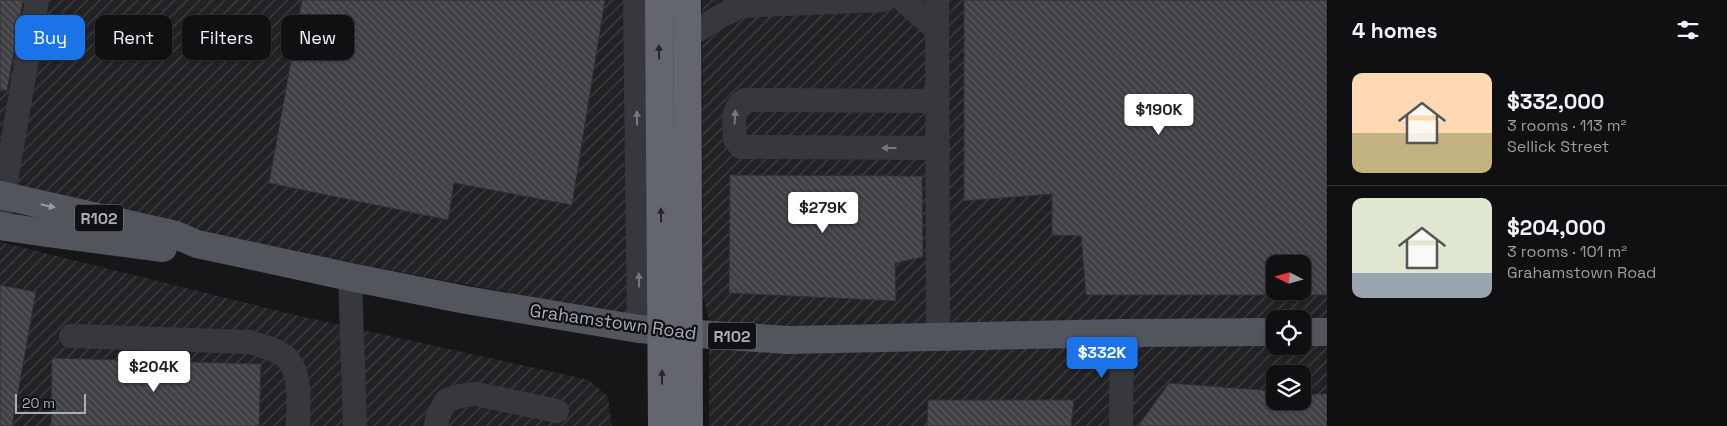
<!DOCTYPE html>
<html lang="en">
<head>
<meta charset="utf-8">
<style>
	:root { --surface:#101012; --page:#19191b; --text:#f1f3f6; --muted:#9c9d9f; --line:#303032; --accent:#1a73e8 }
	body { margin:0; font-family:"Space Grotesk",sans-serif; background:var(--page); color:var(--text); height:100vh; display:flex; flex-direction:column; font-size:19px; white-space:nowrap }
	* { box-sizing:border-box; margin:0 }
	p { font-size:16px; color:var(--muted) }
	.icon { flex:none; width:28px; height:28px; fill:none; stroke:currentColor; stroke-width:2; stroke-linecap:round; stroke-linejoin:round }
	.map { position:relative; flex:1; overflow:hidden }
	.sheet { display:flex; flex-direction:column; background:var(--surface); width:400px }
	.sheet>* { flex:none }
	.hud { position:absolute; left:15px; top:15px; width:475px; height:45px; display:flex; gap:10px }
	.needle { width:32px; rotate:276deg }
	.buttons { position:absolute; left:1266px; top:255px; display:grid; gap:10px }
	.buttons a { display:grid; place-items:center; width:45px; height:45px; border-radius:10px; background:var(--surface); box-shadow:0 1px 4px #0004,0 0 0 1px var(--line); font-size:25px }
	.scale { position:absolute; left:15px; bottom:12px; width:71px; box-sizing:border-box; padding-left:5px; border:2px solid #a8adb8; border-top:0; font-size:14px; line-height:18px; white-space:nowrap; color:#a8adb8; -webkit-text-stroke:4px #111113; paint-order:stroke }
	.price { position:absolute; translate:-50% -42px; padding:0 11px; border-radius:5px; background:#fff; color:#222; font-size:16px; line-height:32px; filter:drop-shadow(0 1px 2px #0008) }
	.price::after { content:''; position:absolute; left:50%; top:30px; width:15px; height:11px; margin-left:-8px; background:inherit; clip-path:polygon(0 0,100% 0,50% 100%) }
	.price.active { background:var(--accent); color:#fff }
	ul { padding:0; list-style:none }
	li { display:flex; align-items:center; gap:15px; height:125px; padding:0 25px }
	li+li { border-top:1px solid var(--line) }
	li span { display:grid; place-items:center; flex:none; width:140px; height:100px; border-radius:10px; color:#555 }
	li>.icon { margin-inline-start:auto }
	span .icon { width:60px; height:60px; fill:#fffc; stroke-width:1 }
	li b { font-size:21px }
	h2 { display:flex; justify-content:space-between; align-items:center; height:60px; padding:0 25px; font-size:21px }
	.chip { padding:0 18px; border-radius:10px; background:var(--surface); box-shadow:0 1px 4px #0004,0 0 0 1px var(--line); font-size:18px; line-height:45px }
	.chip.active { background:var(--accent); color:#fff }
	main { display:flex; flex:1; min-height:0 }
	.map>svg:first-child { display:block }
</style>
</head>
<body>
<main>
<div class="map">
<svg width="1327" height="426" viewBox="0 0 1327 426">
	<defs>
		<pattern id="industrial-furrows" width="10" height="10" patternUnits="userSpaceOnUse" patternTransform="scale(1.25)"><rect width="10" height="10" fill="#222225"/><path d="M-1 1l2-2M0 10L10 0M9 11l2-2" fill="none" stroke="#3f3f43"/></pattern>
		<pattern id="building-back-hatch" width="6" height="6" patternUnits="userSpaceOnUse" patternTransform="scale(1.25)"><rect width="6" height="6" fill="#404145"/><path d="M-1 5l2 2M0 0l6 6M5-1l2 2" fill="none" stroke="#595a5e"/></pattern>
	</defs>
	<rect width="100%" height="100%" fill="#161618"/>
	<g fill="url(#industrial-furrows)" fill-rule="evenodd">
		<path d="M 0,0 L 624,0 L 628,315 L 0,197 Z"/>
		<path d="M 702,0 L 1327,0 L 1327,426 L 709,426 L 709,320 L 703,297 ZM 1275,264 L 1302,264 L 1302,291 L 1275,291 ZM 1275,319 L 1302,319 L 1302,346 L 1275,346 ZM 1275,374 L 1302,374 L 1302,401 L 1275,401 Z"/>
		<path d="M 0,242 L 300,316 L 589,380 L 608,397 L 612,426 L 0,426 Z"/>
	</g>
	<g fill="url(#building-back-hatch)" stroke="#303034" fill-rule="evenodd">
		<path d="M 0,0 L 23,0 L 7,91 L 0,90 Z"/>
		<path d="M 302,0 L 605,0 L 572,205 L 454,183 L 448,220 L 269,183 Z"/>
		<path d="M 964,0 L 1327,0 L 1327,295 L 1086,295 L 1081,236 L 1052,235 L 1052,194 L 964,201 ZM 1275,264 L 1302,264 L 1302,291 L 1275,291 Z"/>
		<path d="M 730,175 L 922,176 L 923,257 L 895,263 L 896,301 L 729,293 Z"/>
		<path d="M 0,285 L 36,292 L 12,426 L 0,426 Z"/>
		<path d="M 52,358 L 261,364 L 259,426 L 51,426 Z"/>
		<path d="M 1169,383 L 1275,391 L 1275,401 L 1302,401 L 1302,394 L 1327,394 L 1327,426 L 1138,426 Z"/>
		<path d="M 928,400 L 1074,400 L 1071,426 L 927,426 Z"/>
	</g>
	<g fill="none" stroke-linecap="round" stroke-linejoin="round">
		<g stroke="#37383d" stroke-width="24">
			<path d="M 635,0 L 639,329"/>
			<path d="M 903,0 L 937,30"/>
			<path d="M 937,0 L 938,337"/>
			<path d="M 697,31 L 719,17 L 741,6 L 883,0"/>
			<path d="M 938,101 L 745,100 C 730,110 735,123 735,140 L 741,147 L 748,147 L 938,148"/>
			<path d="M 0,216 L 37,0"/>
			<path d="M 350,277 L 355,426"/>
			<path d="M 71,336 L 250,342 C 261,346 273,348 283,355 C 303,369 298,405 298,426"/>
			<path d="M 436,426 L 438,415 L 447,400 L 460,396 L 476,394 L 557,411"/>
			<path d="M 1121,426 L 1122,333"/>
		</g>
		<g stroke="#53555c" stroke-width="28">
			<path d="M 0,195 L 176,235 L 197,244 L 350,277 L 466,300 L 639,329 L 698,334 L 788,340 L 1122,333 L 1275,332"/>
			<path d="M 0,226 L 47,233 L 163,248"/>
			<path d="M 1302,332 L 1327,332"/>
		</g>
		<g stroke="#63666e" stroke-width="28">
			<path d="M 659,0 L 662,426"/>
			<path d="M 687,0 L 689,426"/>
		</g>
	</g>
	<defs><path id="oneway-solid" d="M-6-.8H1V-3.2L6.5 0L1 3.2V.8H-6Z" transform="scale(1.25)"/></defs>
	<g fill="#26262a">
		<use href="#oneway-solid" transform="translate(659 52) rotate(-91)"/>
		<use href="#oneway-solid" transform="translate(661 215) rotate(-91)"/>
		<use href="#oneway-solid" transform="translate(662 377) rotate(-90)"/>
	</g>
	<g fill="#757881">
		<use href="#oneway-solid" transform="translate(735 117) rotate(-87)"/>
		<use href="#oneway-solid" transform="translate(637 118) rotate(-91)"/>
		<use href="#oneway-solid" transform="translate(889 148) rotate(-180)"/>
		<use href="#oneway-solid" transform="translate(639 280) rotate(-91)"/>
	</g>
	<use fill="#979ba6" href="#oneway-solid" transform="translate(48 206) rotate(13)"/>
	<g text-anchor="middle" stroke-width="4.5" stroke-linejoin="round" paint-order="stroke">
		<g fill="#111113" stroke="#7b7e86" stroke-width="1">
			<rect x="75" y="204.5" width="48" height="27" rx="4"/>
			<rect x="708" y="322.5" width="48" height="27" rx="4"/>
		</g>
		<g font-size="16" font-weight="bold" fill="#a8adb8">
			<text x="99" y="224">R102</text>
			<text x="732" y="342">R102</text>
		</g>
		<g font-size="18" fill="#a8adb8" stroke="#111113">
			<text transform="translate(613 322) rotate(8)" y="6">Grahamstown Road</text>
		</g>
	</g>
</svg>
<div class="buttons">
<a><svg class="needle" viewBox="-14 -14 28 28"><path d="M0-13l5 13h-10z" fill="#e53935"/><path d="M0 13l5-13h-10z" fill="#9c9d9f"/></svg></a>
<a><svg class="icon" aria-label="locate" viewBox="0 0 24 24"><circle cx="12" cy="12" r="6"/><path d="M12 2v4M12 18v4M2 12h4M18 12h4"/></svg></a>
<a><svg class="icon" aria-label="layers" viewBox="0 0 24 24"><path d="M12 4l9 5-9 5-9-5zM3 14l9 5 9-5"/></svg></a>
</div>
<div class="scale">20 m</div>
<b class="price" style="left:1159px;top:136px">$190K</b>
<b class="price" style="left:823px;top:234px">$279K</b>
<b class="price active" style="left:1102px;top:379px">$332K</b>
<b class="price" style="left:154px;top:393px">$204K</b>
<div class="hud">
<a class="chip active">Buy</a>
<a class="chip">Rent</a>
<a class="chip">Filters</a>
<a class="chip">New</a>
</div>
</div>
<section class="sheet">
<h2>4 homes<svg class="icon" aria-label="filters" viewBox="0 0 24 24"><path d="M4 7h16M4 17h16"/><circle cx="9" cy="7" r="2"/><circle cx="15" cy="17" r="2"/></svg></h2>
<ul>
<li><span style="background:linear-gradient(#ffd9b3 60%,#c2b280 0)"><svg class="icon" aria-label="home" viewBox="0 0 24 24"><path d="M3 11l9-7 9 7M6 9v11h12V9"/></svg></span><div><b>$332,000</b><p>3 rooms · 113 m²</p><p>Sellick Street</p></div></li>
<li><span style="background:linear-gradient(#dfe7d0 75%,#9aa5b1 0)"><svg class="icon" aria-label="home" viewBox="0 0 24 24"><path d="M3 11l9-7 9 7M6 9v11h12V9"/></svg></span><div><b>$204,000</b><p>3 rooms · 101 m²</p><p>Grahamstown Road</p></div></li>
</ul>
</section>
</main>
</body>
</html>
